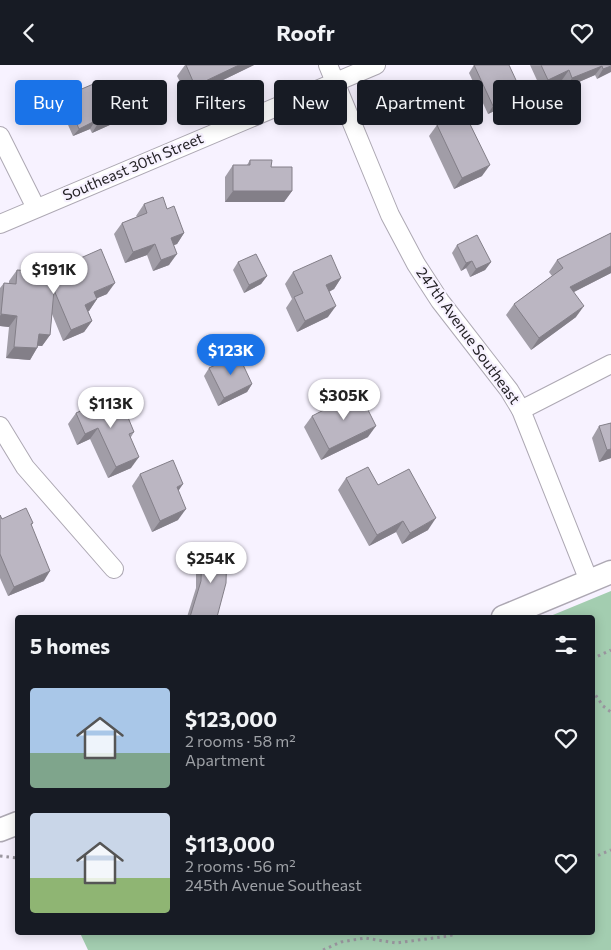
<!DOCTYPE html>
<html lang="en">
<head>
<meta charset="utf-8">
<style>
	:root { --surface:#171b24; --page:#20242c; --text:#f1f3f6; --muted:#9ea1a6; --accent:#1a73e8 }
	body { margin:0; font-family:Commissioner,sans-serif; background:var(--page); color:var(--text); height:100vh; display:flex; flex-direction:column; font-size:19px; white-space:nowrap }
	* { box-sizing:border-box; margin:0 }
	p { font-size:16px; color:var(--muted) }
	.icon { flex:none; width:28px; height:28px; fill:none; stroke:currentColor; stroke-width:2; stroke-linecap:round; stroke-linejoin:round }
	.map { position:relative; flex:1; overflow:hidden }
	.side { position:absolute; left:15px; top:550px; width:580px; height:320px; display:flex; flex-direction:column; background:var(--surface); border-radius:5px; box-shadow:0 2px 12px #0003 }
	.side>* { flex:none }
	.hud { position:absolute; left:15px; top:15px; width:581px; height:45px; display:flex; gap:10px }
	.price { position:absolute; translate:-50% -42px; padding:0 11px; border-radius:18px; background:#fff; color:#222; font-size:16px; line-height:32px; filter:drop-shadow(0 1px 2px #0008) }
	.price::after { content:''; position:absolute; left:50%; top:30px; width:15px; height:11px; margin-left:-8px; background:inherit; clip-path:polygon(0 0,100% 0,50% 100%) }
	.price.selected { background:var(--accent); color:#fff }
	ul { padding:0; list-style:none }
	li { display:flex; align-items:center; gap:15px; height:125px; padding:0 15px }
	li span { display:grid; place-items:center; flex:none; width:140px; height:100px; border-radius:5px; color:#555 }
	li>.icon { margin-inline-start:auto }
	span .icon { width:60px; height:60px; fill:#fffc; stroke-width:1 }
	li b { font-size:21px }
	h2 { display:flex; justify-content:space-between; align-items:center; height:60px; padding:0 15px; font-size:21px }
	.tag { padding:0 18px; border-radius:5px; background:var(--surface); box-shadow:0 2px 12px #0003; font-size:18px; line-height:45px }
	.tag.selected { background:var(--accent); color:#fff }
	header { display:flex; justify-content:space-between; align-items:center; height:65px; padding:0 15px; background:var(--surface); font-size:22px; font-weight:700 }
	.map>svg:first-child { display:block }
</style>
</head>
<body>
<header><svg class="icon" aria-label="back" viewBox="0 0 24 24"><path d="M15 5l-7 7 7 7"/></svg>Roofr<svg class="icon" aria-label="heart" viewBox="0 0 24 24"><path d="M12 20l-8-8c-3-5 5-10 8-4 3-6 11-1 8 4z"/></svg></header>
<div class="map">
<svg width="611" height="885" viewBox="0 0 611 885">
	<rect width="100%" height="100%" fill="#f7f2ff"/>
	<path fill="#a3cdb0" d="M 611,526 L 611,885 L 88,885 L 80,868 L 592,868 L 592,552 L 548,552 Z"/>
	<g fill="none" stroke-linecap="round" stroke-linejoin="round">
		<defs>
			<g id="minor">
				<path d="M 328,0 L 390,150 L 416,199 L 440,236 L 509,325 L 521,345 L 589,516"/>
				<path d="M 0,71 L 36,143"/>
				<path d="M 0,159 L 376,0"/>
				<path d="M 521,345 L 611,299"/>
				<path d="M 0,361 L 25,402 L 114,504"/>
			</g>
			<g id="tertiary">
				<path d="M 503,552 L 611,507"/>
				<path d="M 0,765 L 18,758"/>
			</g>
		</defs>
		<use href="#minor" stroke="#ada8b3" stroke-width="20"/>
		<use href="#tertiary" stroke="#ada8b3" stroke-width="25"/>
		<g stroke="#9a969f" stroke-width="3" stroke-dasharray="2.5 4" stroke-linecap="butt">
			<path d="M 592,594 L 611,585"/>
			<path d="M 592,625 L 603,641 L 611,647"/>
			<path d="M 0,791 L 18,793"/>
			<path d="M 592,793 L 611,785"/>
			<path d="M 323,885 L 341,877 L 365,873 L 396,878 L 449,871 L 457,868"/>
		</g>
		<use href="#minor" stroke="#fff" stroke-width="18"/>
		<use href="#tertiary" stroke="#fff" stroke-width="22"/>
	</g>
	<g fill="#a19da7">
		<path d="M 185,0 L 254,0 L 188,32 L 177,11 Z"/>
		<path d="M 474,0 L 522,28 L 517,35 L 488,49 L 469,8 Z"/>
		<path d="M 530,0 L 611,0 L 597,14 L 595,10 L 565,23 L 562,15 L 541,24 Z"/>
		<path d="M 70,29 L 106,36 L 118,51 L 112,59 L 92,68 L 90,64 L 73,71 L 64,51 L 68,45 L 64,37 Z"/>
		<path d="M 437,60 L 482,111 L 454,124 L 429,71 Z"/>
		<path d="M 250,95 L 271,102 L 292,126 L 284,137 L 225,137 L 225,112 L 233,100 L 247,100 Z"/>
		<path d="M 144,139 L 167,144 L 184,168 L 177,179 L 174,180 L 169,200 L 153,206 L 147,190 L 125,198 L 114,169 L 122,158 L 137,152 L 136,151 Z"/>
		<path d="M 611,168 L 611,208 L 574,227 L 576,252 L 531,285 L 506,250 L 514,239 L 552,211 L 549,207 L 557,195 Z"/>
		<path d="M 457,180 L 491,197 L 485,205 L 470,212 L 466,203 L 461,206 L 452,188 Z"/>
		<path d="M 238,197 L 267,211 L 261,219 L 244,228 L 233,205 Z"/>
		<path d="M 67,199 L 107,229 L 97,233 L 97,234 L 89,246 L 88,246 L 92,256 L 84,267 L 63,276 L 52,249 L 50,270 L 42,281 L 38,281 L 37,283 L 30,295 L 6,293 L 9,262 L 0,261 L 0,223 L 4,218 L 9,218 L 9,216 L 17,205 L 33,206 Z"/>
		<path d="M 293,207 L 341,213 L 334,224 L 329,227 L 328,252 L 297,267 L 286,243 L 292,234 L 285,219 Z"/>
		<path d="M 209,303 L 252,319 L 247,327 L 218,341 L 204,311 Z"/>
		<path d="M 76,348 L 123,352 L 134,367 L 131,372 L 131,403 L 108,413 L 90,374 L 77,380 L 68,359 Z"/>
		<path d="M 312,351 L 368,372 L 321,395 L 304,362 Z"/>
		<path d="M 599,361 L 611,393 L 599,397 L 592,373 Z"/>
		<path d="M 140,409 L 178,426 L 178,455 L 152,467 L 132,421 Z"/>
		<path d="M 346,413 L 378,420 L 428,465 L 402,479 L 396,467 L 369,481 L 338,425 Z"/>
		<path d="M 0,450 L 2,454 L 33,458 L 31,461 L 44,516 L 8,531 L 0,513 Z"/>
		<path d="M 202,484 L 217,552 L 187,552 L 196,523 L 196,492 Z"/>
	</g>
	<g fill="#837f88">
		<path d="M 239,0 L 254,0 L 188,32 L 195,21 Z"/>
		<path d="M 602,1 L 595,10 L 565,23 L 572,13 Z"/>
		<path d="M 611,1 L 611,7 L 597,14 L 603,4 Z"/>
		<path d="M 569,5 L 562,15 L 541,24 L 548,15 Z"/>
		<path d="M 522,28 L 517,35 L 488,49 L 493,41 Z"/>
		<path d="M 118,51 L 112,59 L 92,68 L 97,60 Z"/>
		<path d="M 95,56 L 90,64 L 73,71 L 79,64 Z"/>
		<path d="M 490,100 L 482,111 L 454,124 L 462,113 Z"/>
		<path d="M 233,126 L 292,126 L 284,137 L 225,137 Z"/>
		<path d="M 184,168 L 177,179 L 163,184 L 171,173 Z"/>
		<path d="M 155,179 L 147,190 L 125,198 L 133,187 Z"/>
		<path d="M 177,189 L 169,200 L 153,206 L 161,195 Z"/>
		<path d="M 472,196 L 466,203 L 461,206 L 466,198 Z"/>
		<path d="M 491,197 L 485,205 L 470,212 L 476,204 Z"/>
		<path d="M 611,201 L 611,208 L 562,233 L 570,222 Z"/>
		<path d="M 267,211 L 261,219 L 244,228 L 249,220 Z"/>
		<path d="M 341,213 L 334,224 L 318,232 L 326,220 Z"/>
		<path d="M 115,218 L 107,229 L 86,238 L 94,227 Z"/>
		<path d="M 97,234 L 89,246 L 77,251 L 85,240 Z"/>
		<path d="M 336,241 L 328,252 L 297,267 L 305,256 Z"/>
		<path d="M 584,241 L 576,252 L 531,285 L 539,273 Z"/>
		<path d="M 1,249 L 17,251 L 9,262 L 0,261 L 0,251 Z"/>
		<path d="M 92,256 L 84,267 L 63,276 L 71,265 Z"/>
		<path d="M 39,269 L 50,270 L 42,281 L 31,280 Z"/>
		<path d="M 14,282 L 37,283 L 30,295 L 6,293 Z"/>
		<path d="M 252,319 L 247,327 L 218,341 L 224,333 Z"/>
		<path d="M 376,361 L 368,372 L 321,395 L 329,384 Z"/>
		<path d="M 98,363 L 90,374 L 77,380 L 85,369 Z"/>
		<path d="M 611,384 L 611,393 L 599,397 L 607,385 Z"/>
		<path d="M 139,392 L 131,403 L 108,413 L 116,402 Z"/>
		<path d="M 183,419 L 175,431 L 177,422 Z"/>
		<path d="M 186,444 L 178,455 L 152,467 L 160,456 Z"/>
		<path d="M 436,453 L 428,465 L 402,479 L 410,468 Z"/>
		<path d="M 403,456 L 396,467 L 369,481 L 377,470 Z"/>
		<path d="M 50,506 L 44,516 L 8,531 L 14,522 Z"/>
	</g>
	<g fill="#bbb6c2" stroke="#837f88">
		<path d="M 186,0 L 239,0 L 195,21 Z"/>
		<path d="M 474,0 L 509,0 L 522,28 L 493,41 Z"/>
		<path d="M 541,0 L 611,0 L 611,1 L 603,4 L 602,1 L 572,13 L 569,5 L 548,15 Z"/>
		<path d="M 98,17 L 106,36 L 110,35 L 118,51 L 97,60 L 95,56 L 79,64 L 70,43 L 75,41 L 70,29 Z"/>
		<path d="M 464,47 L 490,100 L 462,113 L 437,60 Z"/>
		<path d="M 250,95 L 272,95 L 271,102 L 292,102 L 292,126 L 233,126 L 233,100 L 250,100 Z"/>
		<path d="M 163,132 L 167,144 L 174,141 L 184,168 L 171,173 L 177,189 L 161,195 L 155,179 L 133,187 L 122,158 L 147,148 L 144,139 Z"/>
		<path d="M 611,168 L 611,201 L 570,222 L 584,241 L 539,273 L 514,239 L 563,203 L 557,195 Z"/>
		<path d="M 477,170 L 491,197 L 476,204 L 472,196 L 466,198 L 457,180 Z"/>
		<path d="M 101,184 L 115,218 L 94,227 L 97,234 L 85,240 L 92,256 L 71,265 L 54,225 L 50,270 L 39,269 L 37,283 L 14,282 L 17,251 L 1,249 L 4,218 L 16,219 L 17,205 L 33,206 L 65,193 L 67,199 Z"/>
		<path d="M 256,189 L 267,211 L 249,220 L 238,197 Z"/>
		<path d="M 331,190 L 341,213 L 326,220 L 336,241 L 305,256 L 294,232 L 303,228 L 293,207 Z"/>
		<path d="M 238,289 L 252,319 L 224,333 L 209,303 Z"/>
		<path d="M 359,327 L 376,361 L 329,384 L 312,351 Z"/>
		<path d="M 114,331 L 123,352 L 127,350 L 134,367 L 129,369 L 139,392 L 116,402 L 98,363 L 85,369 L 76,348 Z"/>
		<path d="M 611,358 L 611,384 L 607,385 L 599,361 Z"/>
		<path d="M 173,395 L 183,419 L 177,422 L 186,444 L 160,456 L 140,409 Z"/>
		<path d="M 368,402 L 378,420 L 409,404 L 436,453 L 410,468 L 403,456 L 377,470 L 346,413 Z"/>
		<path d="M 26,443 L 33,458 L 31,459 L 50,506 L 14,522 L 0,489 L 0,450 L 2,454 Z"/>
		<path d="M 202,484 L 227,485 L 226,518 L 217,552 L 190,552 L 201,516 Z"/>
	</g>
	<g text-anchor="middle" stroke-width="4.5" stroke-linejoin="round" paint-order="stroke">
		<g font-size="15" fill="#232125" stroke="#f7f2ff">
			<text transform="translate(133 102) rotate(-23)" y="5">Southeast 30th Street</text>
			<text transform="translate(468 271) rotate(54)" y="5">247th Avenue Southeast</text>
		</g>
	</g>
</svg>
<b class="price" style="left:54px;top:230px">$191K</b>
<b class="price selected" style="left:231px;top:311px">$123K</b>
<b class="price" style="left:344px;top:356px">$305K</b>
<b class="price" style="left:111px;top:364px">$113K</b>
<b class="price" style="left:211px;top:519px">$254K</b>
<div class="hud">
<a class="tag selected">Buy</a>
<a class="tag">Rent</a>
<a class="tag">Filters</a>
<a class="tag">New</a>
<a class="tag">Apartment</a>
<a class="tag">House</a>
</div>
<section class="side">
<h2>5 homes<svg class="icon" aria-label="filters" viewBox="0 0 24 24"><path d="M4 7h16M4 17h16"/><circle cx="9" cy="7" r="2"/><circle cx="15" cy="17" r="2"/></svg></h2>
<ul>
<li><span style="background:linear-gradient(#a9c7e8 65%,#7fa58c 0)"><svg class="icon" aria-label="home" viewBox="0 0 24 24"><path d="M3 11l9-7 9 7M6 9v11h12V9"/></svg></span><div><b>$123,000</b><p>2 rooms · 58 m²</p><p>Apartment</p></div><svg class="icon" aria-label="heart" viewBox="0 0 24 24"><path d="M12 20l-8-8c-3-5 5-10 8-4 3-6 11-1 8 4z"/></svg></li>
<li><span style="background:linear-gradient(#c9d6e8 65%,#8fb573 0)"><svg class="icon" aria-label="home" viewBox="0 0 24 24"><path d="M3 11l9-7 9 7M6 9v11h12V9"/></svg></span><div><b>$113,000</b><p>2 rooms · 56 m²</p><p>245th Avenue Southeast</p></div><svg class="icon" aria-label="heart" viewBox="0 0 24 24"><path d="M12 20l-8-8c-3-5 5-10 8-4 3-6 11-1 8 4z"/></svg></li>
</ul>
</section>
</div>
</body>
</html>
